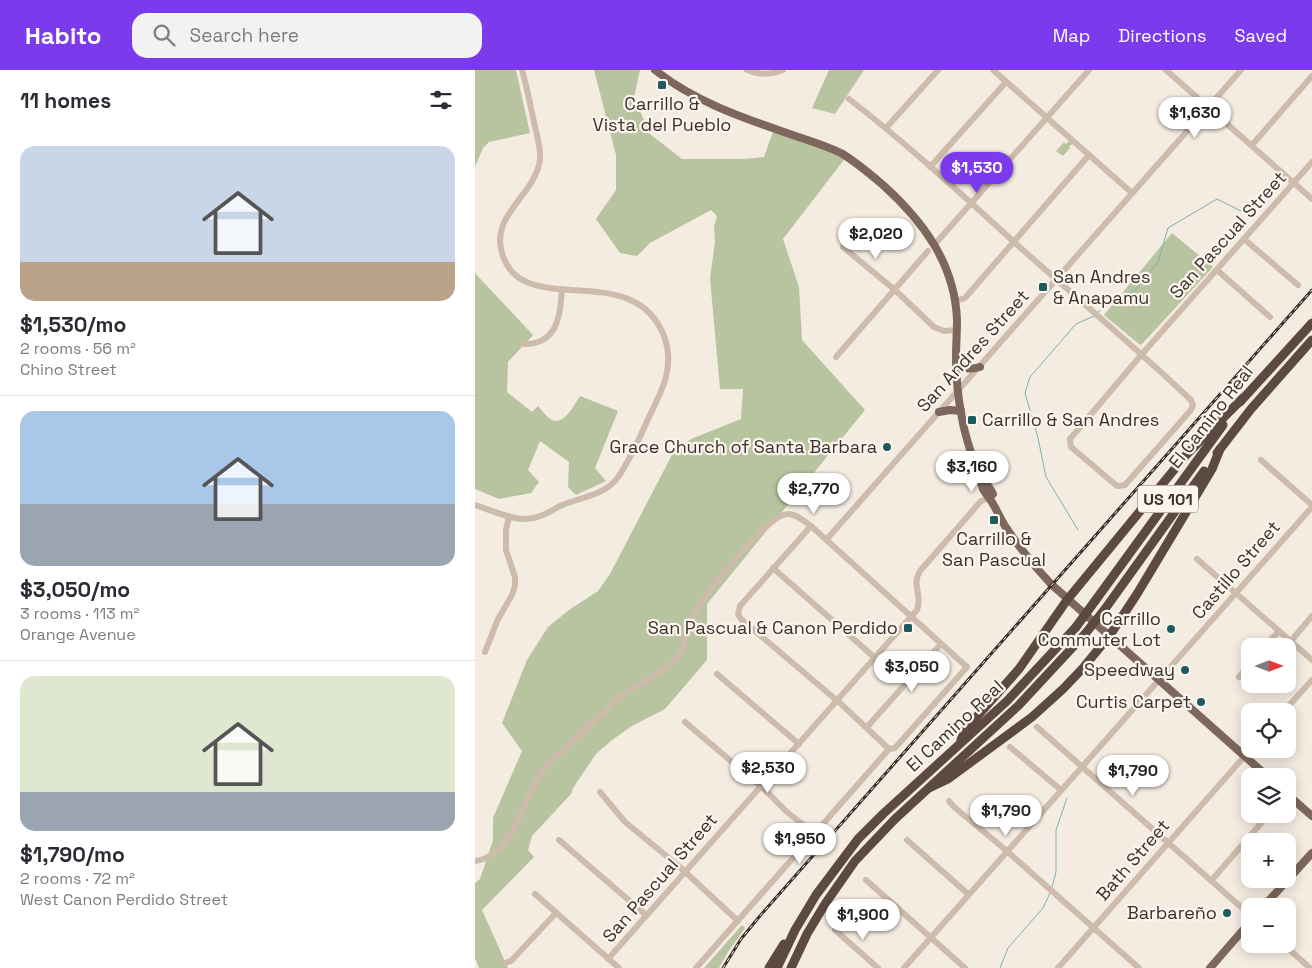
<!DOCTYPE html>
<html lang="en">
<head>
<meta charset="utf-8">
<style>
	:root { --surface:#fff; --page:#f2f2f3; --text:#2b2b33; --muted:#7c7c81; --line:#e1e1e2; --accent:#7c3aed }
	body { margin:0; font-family:"Space Grotesk",sans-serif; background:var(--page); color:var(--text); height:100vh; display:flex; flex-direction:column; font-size:19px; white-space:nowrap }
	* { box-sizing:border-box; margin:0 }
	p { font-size:16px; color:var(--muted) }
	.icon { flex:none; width:28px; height:28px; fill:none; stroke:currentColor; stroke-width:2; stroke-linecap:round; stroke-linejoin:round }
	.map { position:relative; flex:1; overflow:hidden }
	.drawer { display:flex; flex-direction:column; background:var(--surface); width:475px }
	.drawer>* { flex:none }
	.needle { width:32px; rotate:90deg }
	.fabs { position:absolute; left:766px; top:568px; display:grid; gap:10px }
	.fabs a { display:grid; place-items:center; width:55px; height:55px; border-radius:10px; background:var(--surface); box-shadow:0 2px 12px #0003; font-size:25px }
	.price { position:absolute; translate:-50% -42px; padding:0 11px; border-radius:18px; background:#fff; color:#222; font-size:16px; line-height:32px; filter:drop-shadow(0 1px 2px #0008) }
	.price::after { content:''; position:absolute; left:50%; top:30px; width:15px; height:11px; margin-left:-8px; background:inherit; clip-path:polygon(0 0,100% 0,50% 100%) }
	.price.current { background:var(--accent); color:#fff }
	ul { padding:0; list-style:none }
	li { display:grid; align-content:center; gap:10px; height:265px; padding:0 20px }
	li+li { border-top:1px solid var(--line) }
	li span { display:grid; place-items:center; height:155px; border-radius:15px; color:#555 }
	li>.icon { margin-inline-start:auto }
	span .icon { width:90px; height:90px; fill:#fffc; stroke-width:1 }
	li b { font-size:21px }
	h2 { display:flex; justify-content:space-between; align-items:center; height:60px; padding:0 20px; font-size:21px }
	header { display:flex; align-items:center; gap:30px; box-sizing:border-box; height:70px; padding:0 25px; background:var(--accent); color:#fff }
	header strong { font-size:24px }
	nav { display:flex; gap:28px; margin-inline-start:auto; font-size:18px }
	.search { width:350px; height:45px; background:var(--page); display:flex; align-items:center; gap:12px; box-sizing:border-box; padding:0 18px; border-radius:15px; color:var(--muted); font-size:19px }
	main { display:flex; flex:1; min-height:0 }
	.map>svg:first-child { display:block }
</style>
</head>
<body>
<header>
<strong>Habito</strong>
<div class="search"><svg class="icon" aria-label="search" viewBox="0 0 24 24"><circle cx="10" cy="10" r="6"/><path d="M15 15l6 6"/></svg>Search here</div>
<nav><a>Map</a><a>Directions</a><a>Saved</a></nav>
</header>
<main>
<section class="drawer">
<h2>11 homes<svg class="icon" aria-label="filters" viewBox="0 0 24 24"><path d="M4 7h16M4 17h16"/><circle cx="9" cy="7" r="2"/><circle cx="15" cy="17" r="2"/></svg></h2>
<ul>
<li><span style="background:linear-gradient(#c9d6e8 75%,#b9a48a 0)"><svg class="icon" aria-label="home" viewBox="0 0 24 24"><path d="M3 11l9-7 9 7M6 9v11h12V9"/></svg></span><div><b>$1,530/mo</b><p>2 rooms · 56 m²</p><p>Chino Street</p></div></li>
<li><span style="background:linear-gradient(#a9c7e8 60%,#9aa5b1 0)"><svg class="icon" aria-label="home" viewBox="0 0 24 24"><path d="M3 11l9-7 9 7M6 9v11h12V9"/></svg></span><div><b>$3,050/mo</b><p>3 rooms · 113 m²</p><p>Orange Avenue</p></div></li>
<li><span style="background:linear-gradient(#dfe7d0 75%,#9aa5b1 0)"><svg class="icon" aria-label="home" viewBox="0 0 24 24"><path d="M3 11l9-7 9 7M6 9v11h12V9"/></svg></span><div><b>$1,790/mo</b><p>2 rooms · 72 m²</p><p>West Canon Perdido Street</p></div></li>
</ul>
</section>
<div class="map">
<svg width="837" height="898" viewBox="0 0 837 898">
	<rect width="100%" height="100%" fill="#f4ebe1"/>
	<g fill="#b8c4a0">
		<path d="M 0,0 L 41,0 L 55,63 L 14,72 L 8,78 L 0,97 Z"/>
		<path d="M 119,0 L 165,0 L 159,27 L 175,64 L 207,89 L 269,89 L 289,87 L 299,59 L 371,87 L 308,169 L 324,217 L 327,270 L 390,340 L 232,534 L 232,590 L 190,639 L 157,656 L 137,670 L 121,684 L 98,718 L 96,724 L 57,766 L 53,780 L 59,787 L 7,840 L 33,898 L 4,898 L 0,888 L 0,813 L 5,809 L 18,770 L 18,748 L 47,681 L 27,653 L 52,590 L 73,557 L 94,540 L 123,521 L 135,504 L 199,381 L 216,369 L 266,349 L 268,319 L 245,319 L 235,208 L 240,172 L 239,157 L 242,146 L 236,140 L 175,173 L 162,186 L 145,183 L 121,149 L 141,120 L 141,85 Z"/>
		<path d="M 354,0 L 389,0 L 360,44 L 337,38 Z"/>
		<path d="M 594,71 L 598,74 L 594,76 L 595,78 L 588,86 L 581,81 L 589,72 L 591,74 Z"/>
		<path d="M 697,163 L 738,197 L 667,274 L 665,275 L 629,245 Z"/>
		<path d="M 0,203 L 58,265 L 33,292 L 32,322 L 57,342 L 63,336 C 67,340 70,345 74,348 C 88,359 99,335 105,326 L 143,341 L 120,398 L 131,411 L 101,425 L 93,417 L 94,392 L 65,371 L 53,400 L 64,412 L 56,423 L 24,429 L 0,419 Z"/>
		<path d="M 267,855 L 270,858 L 253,882 L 244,898 L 229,898 Z"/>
	</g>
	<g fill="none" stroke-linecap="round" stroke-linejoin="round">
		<g stroke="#7fb0b2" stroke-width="1">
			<path d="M 622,243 L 630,236 L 659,221 L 683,192 L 693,158 L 742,129 L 774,145"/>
			<path d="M 603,460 L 571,407 L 563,368 L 550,323 L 555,307 L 601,254 L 619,246"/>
			<path d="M 577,817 L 581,802 L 581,760 L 592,728"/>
			<path d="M 525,898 L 533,878 L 568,838 L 575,823"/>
		</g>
		<g stroke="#cdbbac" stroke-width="6">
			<path d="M 272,0 C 284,5 296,5 308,0"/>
			<path d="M 518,0 L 657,123"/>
			<path d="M 691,0 L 837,129"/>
			<path d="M 374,29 C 431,73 484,122 538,171 C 597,224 658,275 716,330 L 718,335 L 716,340 L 650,415 L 642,416 L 596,377 L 595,369 L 667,284 L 837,92"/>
			<path d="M 411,58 L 463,0"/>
			<path d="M 777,75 L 837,6"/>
			<path d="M 455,97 L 531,12"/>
			<path d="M 769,169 L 823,215"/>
			<path d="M 460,174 L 614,0"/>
			<path d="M 368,177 L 420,220 L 459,257 L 469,261 L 482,260"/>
			<path d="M 742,200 L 795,247"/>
			<path d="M 480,231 L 490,228 L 614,85"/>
			<path d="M 49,274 C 83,274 85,246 87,219"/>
			<path d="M 361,287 L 453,181"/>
			<path d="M 786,390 L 837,435"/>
			<path d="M 0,435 C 16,440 34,449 50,449 C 64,449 74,442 85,436 C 103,428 126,426 140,411 C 153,396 166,364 175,345 C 188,319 200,295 189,266 C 158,186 46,252 27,183 C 15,144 61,125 65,89 C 66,76 61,63 59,52 C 55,34 52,17 47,0"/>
			<path d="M 336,456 L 265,536 L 263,544 L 266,549 L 366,634 L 414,679"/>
			<path d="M 351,470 L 766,0"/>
			<path d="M 722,489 L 837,590"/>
			<path d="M 298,498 L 399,587"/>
			<path d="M 816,571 L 837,546"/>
			<path d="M 790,576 L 804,561"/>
			<path d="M 10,582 L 23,549 L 37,525 L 40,516 L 40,507 L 31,480 L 31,460 L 34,447"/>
			<path d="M 242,604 L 324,674"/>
			<path d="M 764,607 L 775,594"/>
			<path d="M 809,641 L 837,610"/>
			<path d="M 210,652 L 290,720 L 312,742 L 339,763"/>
			<path d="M 392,657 L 466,574"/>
			<path d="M 562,657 L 775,845"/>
			<path d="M 535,677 L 586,720"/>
			<path d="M 125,722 L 150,752 L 206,798 L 263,851"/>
			<path d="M 474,731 L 479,737 L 526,776 L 664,898"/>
			<path d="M 84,770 L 171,845"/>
			<path d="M 432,770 L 493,824"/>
			<path d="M 0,791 C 42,785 48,724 71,696 L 146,626 L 200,592 L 208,579 L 215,553 L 222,538 C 236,519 291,446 312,444 C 320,443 329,451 336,456 L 492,597 L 420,678 L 414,679 L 221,898"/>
			<path d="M 391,810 L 490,898"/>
			<path d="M 736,811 L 794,744"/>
			<path d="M 60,824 L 144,898"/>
			<path d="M 360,860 L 403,898"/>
			<path d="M 808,874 L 835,898"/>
			<path d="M 133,889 L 442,540 C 448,526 436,515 445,501 L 506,431 L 514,428"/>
			<path d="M 30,893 L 36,891 L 81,843"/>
			<path d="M 429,898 L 837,437"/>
			<path d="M 583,898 L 776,679"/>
		</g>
		<g stroke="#7d675c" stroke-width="8">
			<path d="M 180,0 C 217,30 265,47 309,62 C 328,69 347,74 366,83 C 381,92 394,103 408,115 C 448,151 480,194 482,250 C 482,263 481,275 481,288 C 481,308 483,328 487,348 C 489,361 500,400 507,409 C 512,414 515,417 518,424 L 514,428"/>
			<path d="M 481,292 C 490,299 495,300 505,297"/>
			<path d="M 464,342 L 475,340 L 486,341"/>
			<path d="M 507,409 C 505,418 510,422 515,429 C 521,438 525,448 530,456 C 544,477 559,496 576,514 L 792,706"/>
			<path d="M 812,724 L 837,746"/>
			<path d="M 789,836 L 837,783"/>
			<path d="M 735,898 L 775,852"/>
		</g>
		<g stroke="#5c4a42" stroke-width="9">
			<path d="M 765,332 L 837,253"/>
			<path d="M 742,383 L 776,339 L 837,270"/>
			<path d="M 620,531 L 748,355"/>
			<path d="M 630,539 L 729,401"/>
			<path d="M 486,670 L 490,660 L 544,599 L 592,530 L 712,384 L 768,328"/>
			<path d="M 454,718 L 473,709 L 557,647 L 588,619 L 608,598 L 635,565 L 662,524 L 737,399 L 745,379"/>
			<path d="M 294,898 L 309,874"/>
			<path d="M 302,898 L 320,860 L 341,825 L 383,769 L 408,744 L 532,631 L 601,557"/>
			<path d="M 316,898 L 332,864 L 350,834 L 380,791 L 420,749 L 544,635 L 610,564"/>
		</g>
		<defs>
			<path id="rail" d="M 248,898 L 266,869 L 284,847 L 837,220"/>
		</defs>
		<use href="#rail" stroke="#3b302b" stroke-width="3"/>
		<use href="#rail" stroke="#fbf5ee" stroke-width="1" stroke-dasharray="4" stroke-linecap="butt"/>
		<g stroke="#5c4a42" stroke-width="9">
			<path d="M 601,557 L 620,531"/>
			<path d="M 610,564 L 630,539"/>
		</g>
	</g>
	<g fill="#1f5a5e" stroke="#fbf5ee" stroke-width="2">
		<rect x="182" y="10" width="10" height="10" rx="2.5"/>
		<rect x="563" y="212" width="10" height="10" rx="2.5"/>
		<rect x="492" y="345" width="10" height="10" rx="2.5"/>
		<circle cx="412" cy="377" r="5"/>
		<rect x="514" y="445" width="10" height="10" rx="2.5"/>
		<rect x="428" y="553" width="10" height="10" rx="2.5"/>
		<circle cx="696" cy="559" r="5"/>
		<circle cx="710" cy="600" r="5"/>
		<circle cx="726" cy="632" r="5"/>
		<circle cx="752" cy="843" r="5"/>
	</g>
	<g text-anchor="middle" stroke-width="4.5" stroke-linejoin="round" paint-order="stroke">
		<rect fill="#fbf5ee" stroke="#756b66" stroke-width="1" x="663" y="415.5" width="60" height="27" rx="4"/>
		<g font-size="16" font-weight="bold" fill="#3b302b">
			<text x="693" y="435">US 101</text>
		</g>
		<g font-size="18" fill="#3b302b" stroke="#fbf5ee" text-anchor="end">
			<text x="187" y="40" text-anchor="middle">Carrillo &amp;<tspan x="187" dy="21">Vista del Pueblo</tspan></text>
			<text x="578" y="213" text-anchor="start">San Andres<tspan x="578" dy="21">&amp; Anapamu</tspan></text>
			<text x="507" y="356" text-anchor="start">Carrillo &amp; San Andres</text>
			<text x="402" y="383">Grace Church of Santa Barbara</text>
			<text x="519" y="475" text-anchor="middle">Carrillo &amp;<tspan x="519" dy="21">San Pascual</tspan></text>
			<text x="686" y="555">Carrillo<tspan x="686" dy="21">Commuter Lot</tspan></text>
			<text x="423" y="564">San Pascual &amp; Canon Perdido</text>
			<text x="700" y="606">Speedway</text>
			<text x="716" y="638">Curtis Carpet</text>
			<text x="742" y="849">Barbareño</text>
		</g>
		<g font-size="18" fill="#3b302b" stroke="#fbf5ee">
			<text transform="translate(753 165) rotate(-48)" y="6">San Pascual Street</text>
			<text transform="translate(498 281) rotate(-48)" y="6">San Andres Street</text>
			<text transform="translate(736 347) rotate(-52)" y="6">El Camino Real</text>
			<text transform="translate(761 500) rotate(-49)" y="6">Castillo Street</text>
			<text transform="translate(480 656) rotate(-43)" y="6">El Camino Real</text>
			<text transform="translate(658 790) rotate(-49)" y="6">Bath Street</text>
			<text transform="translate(185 808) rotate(-49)" y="6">San Pascual Street</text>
		</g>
	</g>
</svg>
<div class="fabs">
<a><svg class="needle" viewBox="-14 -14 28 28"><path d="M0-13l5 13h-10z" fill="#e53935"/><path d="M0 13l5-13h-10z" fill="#7c7c81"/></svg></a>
<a><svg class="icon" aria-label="locate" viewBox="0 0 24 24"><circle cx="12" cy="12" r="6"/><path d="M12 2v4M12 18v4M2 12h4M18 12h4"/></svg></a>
<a><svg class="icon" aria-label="layers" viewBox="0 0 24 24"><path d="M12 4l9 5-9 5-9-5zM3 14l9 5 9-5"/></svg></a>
<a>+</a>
<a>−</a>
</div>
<b class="price" style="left:720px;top:69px">$1,630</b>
<b class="price current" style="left:502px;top:124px">$1,530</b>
<b class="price" style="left:401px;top:190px">$2,020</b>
<b class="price" style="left:497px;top:423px">$3,160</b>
<b class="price" style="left:339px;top:445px">$2,770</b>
<b class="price" style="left:437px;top:623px">$3,050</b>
<b class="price" style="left:293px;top:724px">$2,530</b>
<b class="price" style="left:658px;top:727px">$1,790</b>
<b class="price" style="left:531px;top:767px">$1,790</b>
<b class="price" style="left:325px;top:795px">$1,950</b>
<b class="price" style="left:388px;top:871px">$1,900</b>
</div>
</main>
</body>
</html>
